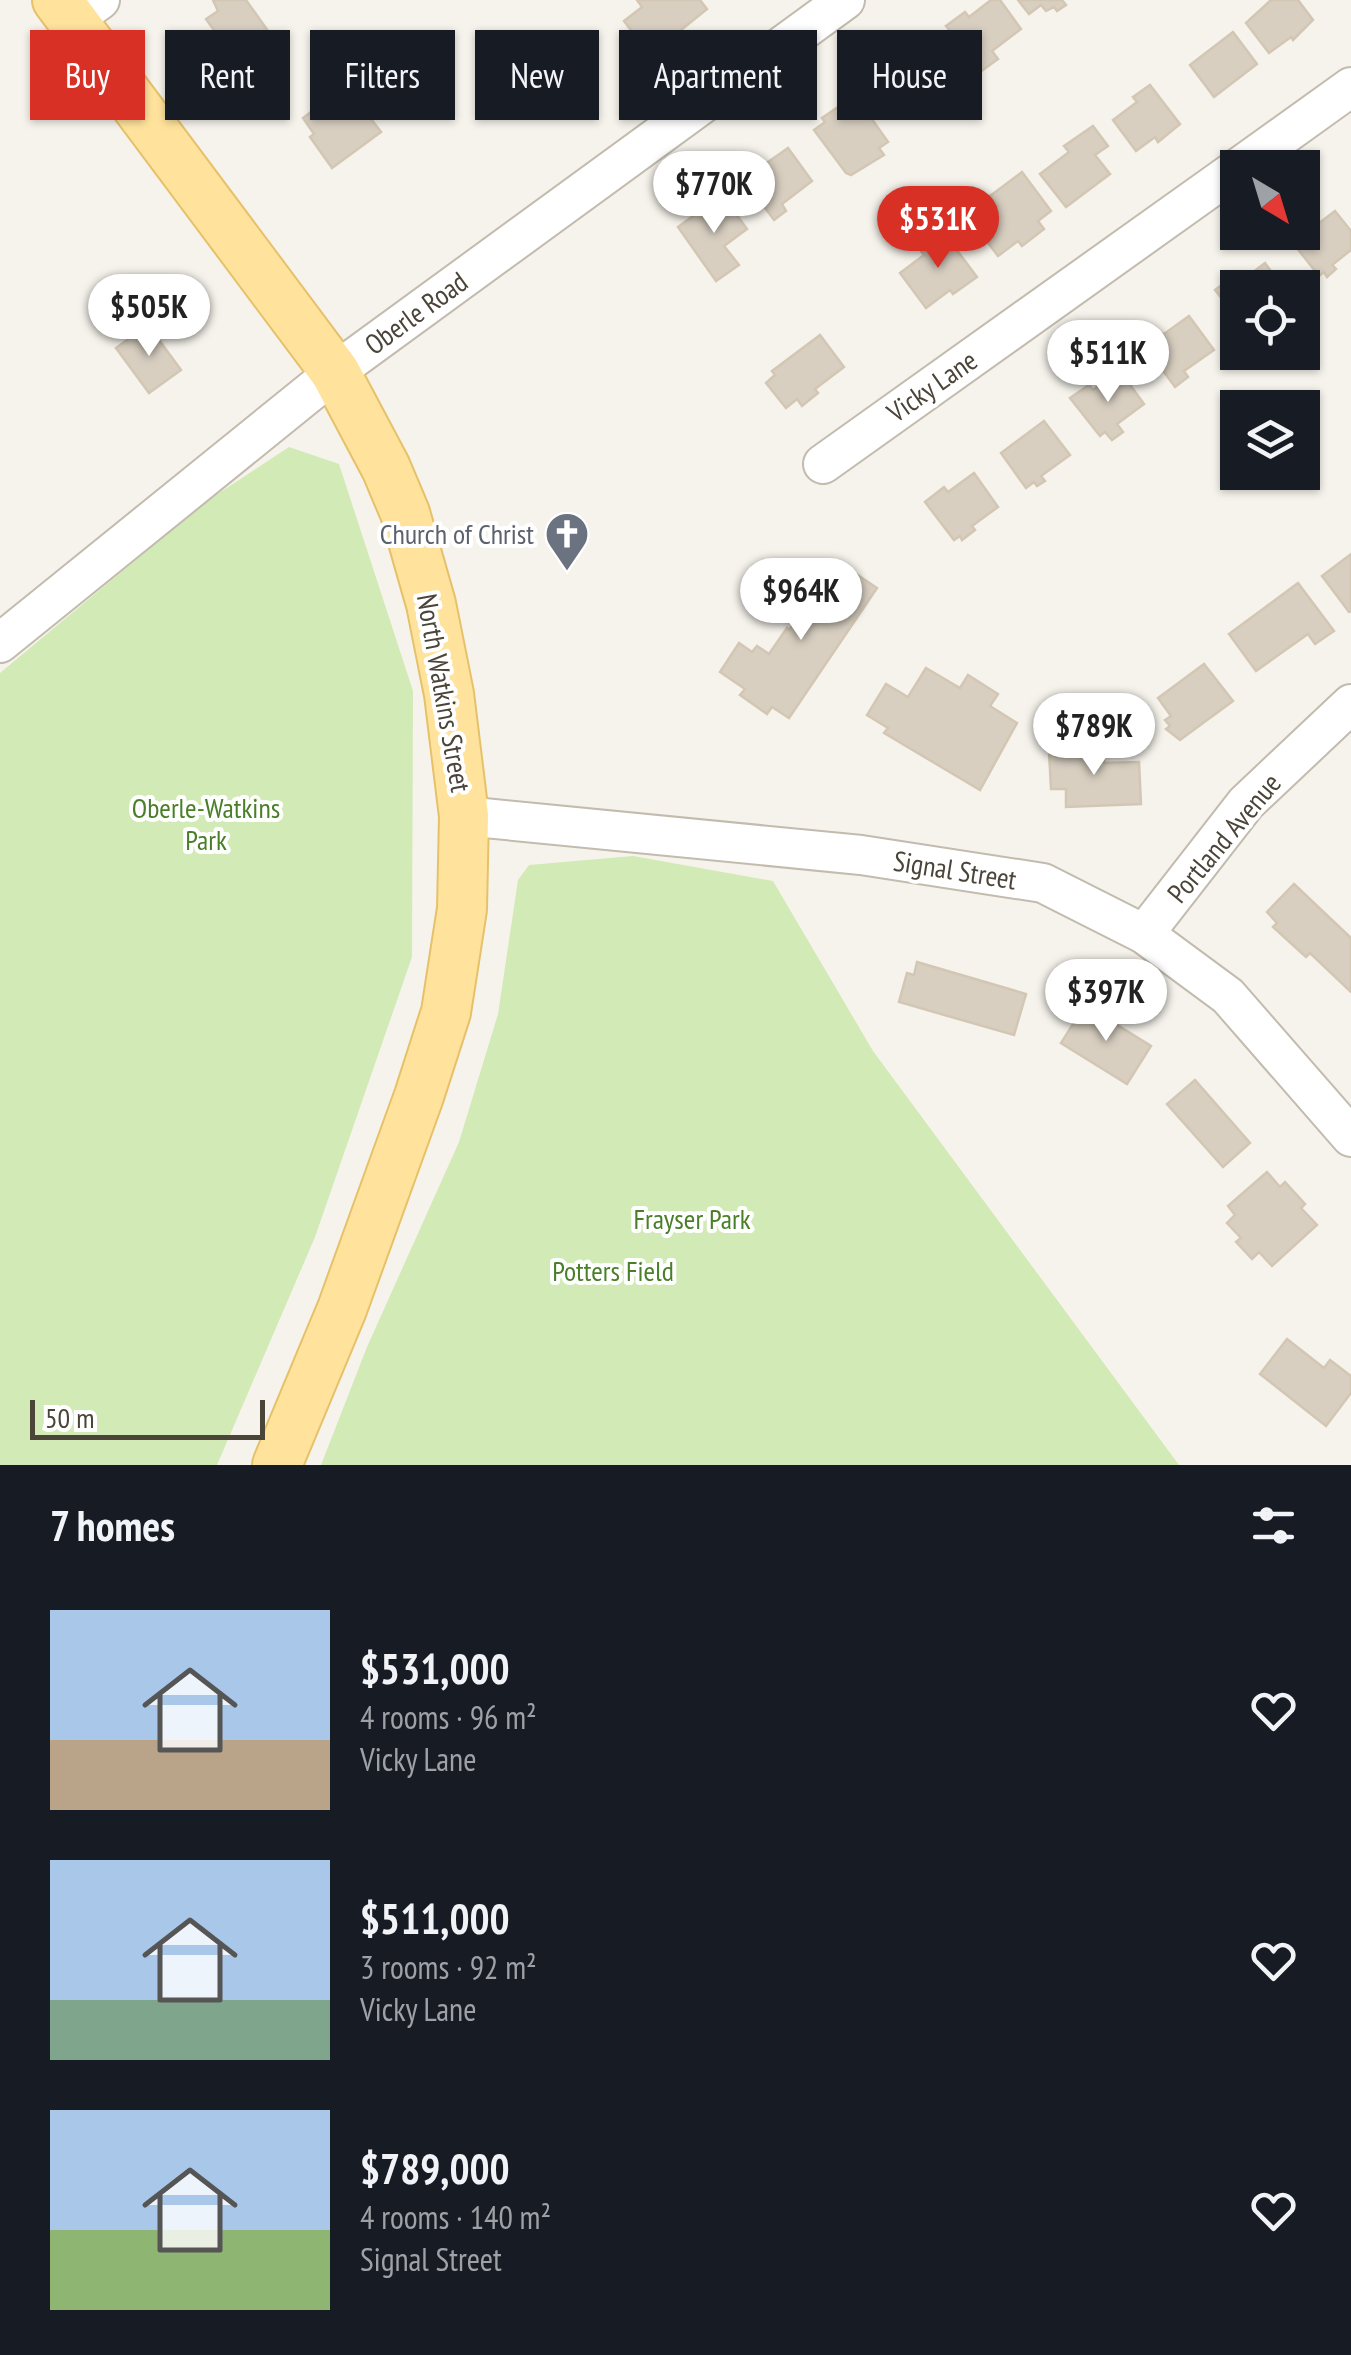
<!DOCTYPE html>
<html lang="en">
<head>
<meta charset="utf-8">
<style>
	:root { --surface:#171b24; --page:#242831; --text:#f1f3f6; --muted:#9ea1a6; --accent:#d93025 }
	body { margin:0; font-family:"PT Sans Narrow",sans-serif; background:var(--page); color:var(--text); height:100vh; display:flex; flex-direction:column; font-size:38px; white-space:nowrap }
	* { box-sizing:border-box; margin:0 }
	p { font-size:32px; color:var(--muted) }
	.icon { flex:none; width:55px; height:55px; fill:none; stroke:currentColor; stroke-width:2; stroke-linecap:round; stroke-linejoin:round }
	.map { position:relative; height:1465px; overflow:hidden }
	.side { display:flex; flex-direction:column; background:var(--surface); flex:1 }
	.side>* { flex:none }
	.top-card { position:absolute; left:30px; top:30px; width:1292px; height:90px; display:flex; gap:20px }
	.needle { width:65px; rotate:142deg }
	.tools { position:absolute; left:1220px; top:150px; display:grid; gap:20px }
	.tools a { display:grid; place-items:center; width:100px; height:100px; border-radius:0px; background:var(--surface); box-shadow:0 2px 8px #0004; font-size:50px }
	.scale { position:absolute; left:30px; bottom:25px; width:235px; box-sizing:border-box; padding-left:10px; border:5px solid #4b4439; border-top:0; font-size:28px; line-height:35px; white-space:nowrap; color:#4b4439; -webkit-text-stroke:8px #fff; paint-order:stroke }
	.price { position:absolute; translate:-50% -85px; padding:0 22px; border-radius:35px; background:#fff; color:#222; font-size:32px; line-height:65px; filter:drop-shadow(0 2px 5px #0008) }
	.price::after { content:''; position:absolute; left:50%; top:60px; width:30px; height:22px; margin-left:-15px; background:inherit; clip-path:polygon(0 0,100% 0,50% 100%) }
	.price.current { background:var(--accent); color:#fff }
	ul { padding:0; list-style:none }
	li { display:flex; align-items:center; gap:30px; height:250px; padding:0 50px }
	li span { display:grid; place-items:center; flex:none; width:280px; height:200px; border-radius:0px; color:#555 }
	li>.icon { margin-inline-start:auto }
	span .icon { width:120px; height:120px; fill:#fffc; stroke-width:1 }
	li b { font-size:42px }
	h2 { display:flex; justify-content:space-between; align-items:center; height:120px; padding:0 50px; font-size:42px }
	.chip { padding:0 35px; border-radius:0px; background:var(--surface); box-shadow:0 2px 8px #0004; font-size:35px; line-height:90px }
	.chip.current { background:var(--accent); color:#fff }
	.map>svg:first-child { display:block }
</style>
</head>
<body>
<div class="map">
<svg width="1351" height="1465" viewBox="0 0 1351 1465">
	<rect width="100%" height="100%" fill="#f6f3ec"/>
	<g fill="#d2eab5">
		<path d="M 289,447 L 339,464 L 413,691 L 412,957 L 315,1237 L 217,1465 L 0,1465 L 0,673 L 204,503 Z"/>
		<path d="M 633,856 L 773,881 L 873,1051 L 1179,1465 L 321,1465 L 367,1347 L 459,1142 L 498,1014 L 518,880 L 529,865 Z"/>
	</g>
	<g fill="#d8cfc1" stroke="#d3c7b4" stroke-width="2.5">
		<path d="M 213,0 L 246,0 L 285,55 L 250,80 L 206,19 L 218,11 Z"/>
		<path d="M 637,0 L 700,0 L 707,9 L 650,55 L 624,21 L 642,7 Z"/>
		<path d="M 991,0 L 1000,0 L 1021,29 L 992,51 L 998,59 L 969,80 L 940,40 L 951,32 L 946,26 L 965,12 L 969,17 Z"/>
		<path d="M 1018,0 L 1062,0 L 1066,5 L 1057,11 L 1054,7 L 1046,11 L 1041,5 L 1029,14 Z"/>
		<path d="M 1271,0 L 1298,0 L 1313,20 L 1293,40 L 1291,37 L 1269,53 L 1246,23 Z"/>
		<path d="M 1233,32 L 1257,64 L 1214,97 L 1190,65 Z"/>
		<path d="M 926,49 L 949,80 L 926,97 L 920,104 L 924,109 L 912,117 L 882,78 Z"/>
		<path d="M 1150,85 L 1180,124 L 1158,142 L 1155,137 L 1136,151 L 1113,120 L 1137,102 L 1133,97 Z"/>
		<path d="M 336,93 L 352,114 L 362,107 L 381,132 L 332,168 L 310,137 L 314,134 L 303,118 Z"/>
		<path d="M 857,98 L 888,142 L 879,148 L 884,155 L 851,175 L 846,173 L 814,130 L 825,122 L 822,118 L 838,107 L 841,111 Z"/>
		<path d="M 1093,126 L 1108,146 L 1095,155 L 1110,174 L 1066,207 L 1040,174 L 1069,152 L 1064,146 Z"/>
		<path d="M 788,148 L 812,181 L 782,204 L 786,211 L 774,220 L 744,179 Z"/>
		<path d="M 1022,172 L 1051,211 L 1038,221 L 1044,229 L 1022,246 L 1018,241 L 998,256 L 974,224 L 998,206 L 990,196 Z"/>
		<path d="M 722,195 L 747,229 L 724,246 L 739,265 L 716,281 L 678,227 Z"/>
		<path d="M 1335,211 L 1351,231 L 1351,250 L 1332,265 L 1336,269 L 1327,277 L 1324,272 L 1319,276 L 1293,243 Z"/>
		<path d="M 935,235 L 940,242 L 947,237 L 977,277 L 953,294 L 950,290 L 926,308 L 900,273 L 924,255 L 918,247 Z"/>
		<path d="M 1265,263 L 1283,288 L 1238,288 L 1238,319 L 1215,290 L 1239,272 L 1244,279 Z"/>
		<path d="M 1189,316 L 1214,350 L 1184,371 L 1188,377 L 1175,387 L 1145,346 L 1160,333 L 1164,334 Z"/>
		<path d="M 148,325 L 181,370 L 149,393 L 116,348 Z"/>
		<path d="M 820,335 L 844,367 L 815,389 L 818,393 L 802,406 L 797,399 L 786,408 L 766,383 L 775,375 L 772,371 Z"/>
		<path d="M 1120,371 L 1144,404 L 1117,424 L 1123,432 L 1112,440 L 1105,432 L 1100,436 L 1070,398 L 1089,385 L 1093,390 Z"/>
		<path d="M 1044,421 L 1070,455 L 1041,476 L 1045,481 L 1037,486 L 1034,482 L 1026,488 L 1001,453 Z"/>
		<path d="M 974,473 L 998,507 L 972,526 L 975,530 L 962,540 L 960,536 L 954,540 L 925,502 L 944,487 L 948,492 Z"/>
		<path d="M 1351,554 L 1351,611 L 1349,612 L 1322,576 Z"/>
		<path d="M 837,561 L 877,588 L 789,718 L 772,707 L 767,714 L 740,695 L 745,689 L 720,672 L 739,643 L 752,652 L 757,646 L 769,654 L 787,628 L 789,630 L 794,624 L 786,619 L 811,583 L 818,588 Z"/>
		<path d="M 1298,583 L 1334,631 L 1315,644 L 1308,634 L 1256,671 L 1229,634 Z"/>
		<path d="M 1204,664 L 1233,701 L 1180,740 L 1166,729 L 1170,726 L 1165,720 L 1171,716 L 1158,698 Z"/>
		<path d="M 926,668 L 960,688 L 968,675 L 998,694 L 990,706 L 1017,723 L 980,790 L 884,733 L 888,728 L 867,715 L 886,684 L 908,697 Z"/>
		<path d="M 1103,747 L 1104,763 L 1139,762 L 1141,804 L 1066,807 L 1066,789 L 1051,789 L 1049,751 Z"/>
		<path d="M 1294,884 L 1351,938 L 1351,992 L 1310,953 L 1306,957 L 1273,927 L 1277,923 L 1267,912 Z"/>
		<path d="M 917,962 L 1026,994 L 1014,1035 L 899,1002 L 907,973 L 914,975 Z"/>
		<path d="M 1085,1005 L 1151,1046 L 1127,1084 L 1061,1043 Z"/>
		<path d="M 1195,1080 L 1250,1143 L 1223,1167 L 1167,1104 Z"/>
		<path d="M 1267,1172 L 1280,1187 L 1285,1182 L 1305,1204 L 1301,1208 L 1317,1225 L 1272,1266 L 1259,1252 L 1252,1259 L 1236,1242 L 1241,1238 L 1227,1223 L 1235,1215 L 1228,1206 Z"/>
		<path d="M 1287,1339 L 1324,1368 L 1330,1360 L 1351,1376 L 1351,1393 L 1326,1426 L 1260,1374 Z"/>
	</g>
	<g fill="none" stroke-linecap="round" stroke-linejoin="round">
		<defs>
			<g id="minor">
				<path d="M 72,20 L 100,0"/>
				<path d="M 1238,168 L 1351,87"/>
				<path d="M 823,464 L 1238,168"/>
				<path d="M 0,643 L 335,372 L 845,0"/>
				<path d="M 464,816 L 861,855 L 1043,883 L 1144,934 L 1228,996 L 1351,1137"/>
				<path d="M 1144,934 L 1246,803 L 1351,704"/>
			</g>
			<path id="major" d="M 57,0 L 335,372 L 386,468 L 405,513 L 431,604 L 449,694 L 464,816 L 462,909 L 446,1012 L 419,1096 L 342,1309 L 277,1465"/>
		</defs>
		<use href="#minor" stroke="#c2bbae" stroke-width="42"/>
		<use href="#major" stroke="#e6c16a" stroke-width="52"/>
		<use href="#minor" stroke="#fff" stroke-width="38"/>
		<use href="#major" stroke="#ffe39c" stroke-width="48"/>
	</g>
	<defs>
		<symbol id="church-pin" viewBox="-11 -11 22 30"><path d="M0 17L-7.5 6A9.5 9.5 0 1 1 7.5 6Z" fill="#6b7280" stroke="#fff"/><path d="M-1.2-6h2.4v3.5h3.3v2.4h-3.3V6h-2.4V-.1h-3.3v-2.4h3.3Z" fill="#fff"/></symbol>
	</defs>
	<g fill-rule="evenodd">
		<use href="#church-pin" x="542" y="509" width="50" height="68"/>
	</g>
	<g text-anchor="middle" stroke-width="8" stroke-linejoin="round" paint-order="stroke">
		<g font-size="28" fill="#4b4439" stroke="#fff">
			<text transform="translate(416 313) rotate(-36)" y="10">Oberle Road</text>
			<text transform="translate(932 386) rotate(-35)" y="10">Vicky Lane</text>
			<text transform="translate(444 693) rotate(80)" y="10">North Watkins Street</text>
			<text transform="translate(1224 838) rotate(-50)" y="10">Portland Avenue</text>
			<text transform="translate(955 870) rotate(9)" y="10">Signal Street</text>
		</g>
		<g font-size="28" fill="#5b616d" stroke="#fff" text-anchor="end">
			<text x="534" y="544">Church of Christ</text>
		</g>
		<g font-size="28" fill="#4a7f2a" stroke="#fff">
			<text x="206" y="818">Oberle-Watkins<tspan x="206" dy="32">Park</tspan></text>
			<text x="692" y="1229">Frayser Park</text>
			<text x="613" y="1281">Potters Field</text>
		</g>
	</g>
</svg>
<div class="tools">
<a><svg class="needle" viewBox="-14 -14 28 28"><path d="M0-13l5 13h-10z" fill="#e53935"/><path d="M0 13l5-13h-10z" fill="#9ea1a6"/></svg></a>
<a><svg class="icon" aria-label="locate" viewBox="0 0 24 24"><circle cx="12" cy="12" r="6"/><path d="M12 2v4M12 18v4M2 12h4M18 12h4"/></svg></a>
<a><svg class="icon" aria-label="layers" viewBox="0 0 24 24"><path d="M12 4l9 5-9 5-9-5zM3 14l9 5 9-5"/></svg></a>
</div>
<div class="scale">50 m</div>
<b class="price" style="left:714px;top:236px">$770K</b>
<b class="price current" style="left:938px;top:271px">$531K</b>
<b class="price" style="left:149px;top:359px">$505K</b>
<b class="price" style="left:1108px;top:405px">$511K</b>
<b class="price" style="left:801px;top:643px">$964K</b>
<b class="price" style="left:1094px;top:778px">$789K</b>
<b class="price" style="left:1106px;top:1044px">$397K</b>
<div class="top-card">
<a class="chip current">Buy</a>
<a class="chip">Rent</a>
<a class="chip">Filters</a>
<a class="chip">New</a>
<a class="chip">Apartment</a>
<a class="chip">House</a>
</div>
</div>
<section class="side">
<h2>7 homes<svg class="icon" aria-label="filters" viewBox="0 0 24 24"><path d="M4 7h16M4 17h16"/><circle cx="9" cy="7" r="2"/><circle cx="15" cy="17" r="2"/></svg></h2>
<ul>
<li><span style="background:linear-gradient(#a9c7e8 65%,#b9a48a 0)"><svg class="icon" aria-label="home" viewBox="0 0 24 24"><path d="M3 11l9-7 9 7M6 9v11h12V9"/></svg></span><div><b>$531,000</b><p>4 rooms · 96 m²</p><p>Vicky Lane</p></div><svg class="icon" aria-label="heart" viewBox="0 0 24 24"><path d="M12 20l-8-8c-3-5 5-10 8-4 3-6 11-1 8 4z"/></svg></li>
<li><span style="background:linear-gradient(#a9c7e8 70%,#7fa58c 0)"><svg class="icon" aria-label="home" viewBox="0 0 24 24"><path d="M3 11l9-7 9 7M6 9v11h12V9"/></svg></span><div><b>$511,000</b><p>3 rooms · 92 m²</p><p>Vicky Lane</p></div><svg class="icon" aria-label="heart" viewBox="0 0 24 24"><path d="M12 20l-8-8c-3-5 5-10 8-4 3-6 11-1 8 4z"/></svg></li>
<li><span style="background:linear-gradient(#a9c7e8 60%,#8fb573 0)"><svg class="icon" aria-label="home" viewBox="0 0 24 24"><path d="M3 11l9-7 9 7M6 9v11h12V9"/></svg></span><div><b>$789,000</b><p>4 rooms · 140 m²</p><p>Signal Street</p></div><svg class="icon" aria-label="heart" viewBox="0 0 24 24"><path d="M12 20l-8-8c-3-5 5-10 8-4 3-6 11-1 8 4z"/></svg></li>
</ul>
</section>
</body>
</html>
